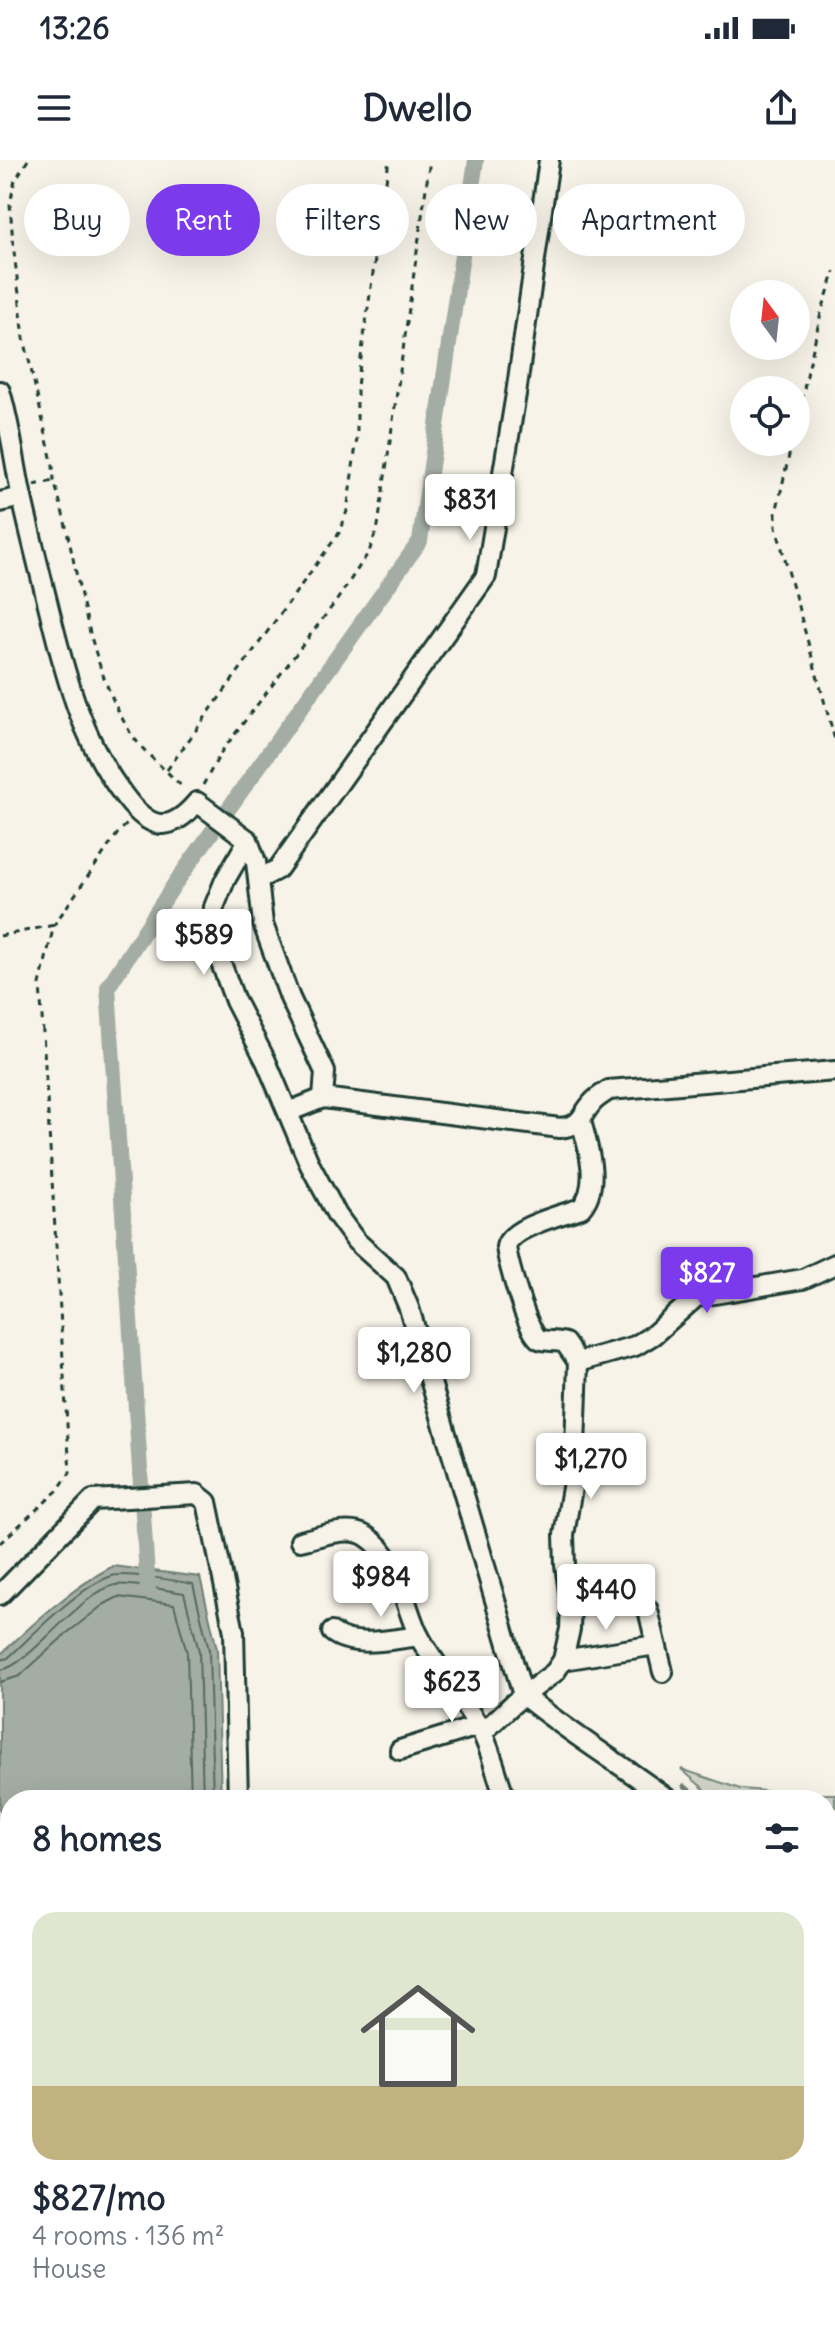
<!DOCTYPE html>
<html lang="en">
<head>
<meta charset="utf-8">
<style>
	:root { --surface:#fff; --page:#f2f2f3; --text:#1f2937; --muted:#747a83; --line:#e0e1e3; --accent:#7c3aed }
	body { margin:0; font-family:Delius,sans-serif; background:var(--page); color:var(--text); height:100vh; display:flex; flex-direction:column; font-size:30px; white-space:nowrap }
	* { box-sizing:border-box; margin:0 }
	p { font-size:26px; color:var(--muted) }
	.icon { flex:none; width:44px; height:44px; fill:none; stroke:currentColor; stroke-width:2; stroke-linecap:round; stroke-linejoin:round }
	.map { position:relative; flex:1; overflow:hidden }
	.drawer { position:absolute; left:0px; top:1630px; width:836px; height:536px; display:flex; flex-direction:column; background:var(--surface); border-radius:32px 32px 0 0; box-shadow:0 8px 32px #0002 }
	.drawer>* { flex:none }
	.top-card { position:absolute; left:24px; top:24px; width:788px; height:72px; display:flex; gap:16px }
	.needle { width:52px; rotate:345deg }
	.tools { position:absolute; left:730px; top:120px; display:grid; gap:16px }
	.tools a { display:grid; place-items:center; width:80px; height:80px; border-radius:50%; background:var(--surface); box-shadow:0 8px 32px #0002; font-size:40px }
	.price { position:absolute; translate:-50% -68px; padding:0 18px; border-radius:8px; background:#fff; color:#222; font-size:26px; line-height:52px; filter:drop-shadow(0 2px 4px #0008) }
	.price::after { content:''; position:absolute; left:50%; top:48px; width:24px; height:18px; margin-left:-12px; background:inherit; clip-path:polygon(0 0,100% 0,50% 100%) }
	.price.active { background:var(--accent); color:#fff }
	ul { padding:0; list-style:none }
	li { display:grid; align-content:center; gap:16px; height:424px; padding:0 32px }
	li+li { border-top:2px solid var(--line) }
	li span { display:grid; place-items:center; height:248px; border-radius:24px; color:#555 }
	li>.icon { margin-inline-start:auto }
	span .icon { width:144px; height:144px; fill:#fffc; stroke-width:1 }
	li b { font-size:34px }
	h2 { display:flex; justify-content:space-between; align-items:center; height:96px; padding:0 32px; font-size:34px }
	.chip { padding:0 28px; border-radius:36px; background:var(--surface); box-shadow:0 8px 32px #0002; font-size:28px; line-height:72px }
	.chip.active { background:var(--accent); color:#fff }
	.status { display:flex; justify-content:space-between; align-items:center; height:56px; padding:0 40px; background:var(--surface); direction:ltr }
	.status svg { height:22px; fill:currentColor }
	header { display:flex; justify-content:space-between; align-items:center; height:104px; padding:0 32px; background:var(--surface); font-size:36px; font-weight:800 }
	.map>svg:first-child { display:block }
</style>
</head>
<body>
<div class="status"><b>13:26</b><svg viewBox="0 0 49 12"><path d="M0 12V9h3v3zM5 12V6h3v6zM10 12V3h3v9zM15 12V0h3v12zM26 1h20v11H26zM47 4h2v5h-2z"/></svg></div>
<header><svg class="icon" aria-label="menu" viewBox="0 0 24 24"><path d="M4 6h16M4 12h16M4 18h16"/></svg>Dwello<svg class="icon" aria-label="share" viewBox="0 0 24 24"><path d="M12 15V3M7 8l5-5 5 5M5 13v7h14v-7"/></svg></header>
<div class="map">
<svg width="835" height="2166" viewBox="0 0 835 2166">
	<rect width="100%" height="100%" fill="#f7f3e8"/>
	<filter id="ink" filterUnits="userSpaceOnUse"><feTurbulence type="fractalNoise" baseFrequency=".0125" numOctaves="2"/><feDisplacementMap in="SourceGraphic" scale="16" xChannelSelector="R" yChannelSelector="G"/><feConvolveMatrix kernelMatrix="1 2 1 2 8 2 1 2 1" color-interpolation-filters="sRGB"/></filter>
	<g filter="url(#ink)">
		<path fill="#d3d5ca" stroke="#79897f" stroke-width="2" d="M 681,1609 L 740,1629 L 805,1634 L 835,1634 L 835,1647 L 826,1650 L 826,1640 L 717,1640 Z"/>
		<path fill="#a4ada3" stroke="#6f8077" stroke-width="2" d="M 113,1406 L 200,1417 L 217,1489 L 221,1640 L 10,1640 L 10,1945 L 0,1941 L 0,1495 C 35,1462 70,1429 113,1406 Z"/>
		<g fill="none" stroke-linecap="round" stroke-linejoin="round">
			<g stroke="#546a60" stroke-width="2">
				<path d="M 0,1500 L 8,1498 C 35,1473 78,1427 112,1416 C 123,1412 179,1421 193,1424 L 209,1490 L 213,1640"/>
				<path d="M 0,1510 C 28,1508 79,1433 115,1425 C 127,1422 171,1431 184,1433 L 199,1491 L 203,1640"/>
				<path d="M 0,1522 L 20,1516 L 66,1474 L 103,1445 L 118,1437 L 174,1444 L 187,1493 L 191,1640"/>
			</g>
			<g stroke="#6f8077" stroke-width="5">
				<path d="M 684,1626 L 701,1640"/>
				<path d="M 826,1662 L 835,1660"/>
			</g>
			<path stroke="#a4ada3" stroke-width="16" d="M 148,1430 L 108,827 L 174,725 L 420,381 L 476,0"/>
			<defs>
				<g id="minor">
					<path d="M 0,231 C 10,264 14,299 21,333 C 30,374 41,416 51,457 C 67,522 84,584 125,637 C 149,669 169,675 197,642 L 248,680 L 256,702 L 263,764 L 290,838 L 325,912 L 323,938"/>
					<path d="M 0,342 L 22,337"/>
					<path d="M 248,680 L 225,720 L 214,747 L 211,768 L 221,803 L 235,841 L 266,901 L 310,1005 L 337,1055 L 356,1081 L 396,1117 L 409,1148 L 523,1535 C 569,1573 621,1604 669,1640"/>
					<path d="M 259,719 L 278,709 L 486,416 L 516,234 L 549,0"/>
					<path d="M 288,952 L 323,938 L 560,968 C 583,965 579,958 592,943 C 596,938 603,934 609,930 L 835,911"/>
					<path d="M 578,1202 L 635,1186 L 653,1175 L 696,1137 L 803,1119 L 835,1104"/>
					<path d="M 300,1381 C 319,1377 348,1365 366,1376 C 400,1397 404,1448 420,1478 C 438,1510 463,1538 481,1571 C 492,1592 497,1618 506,1640"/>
					<path d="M 0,1435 L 93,1340 L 197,1334 L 207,1342 L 234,1472 L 238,1640"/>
					<path d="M 570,1437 C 597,1435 629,1426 648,1450 L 663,1512"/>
					<path d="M 332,1472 C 353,1489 394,1479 419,1476"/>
					<path d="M 563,1500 L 656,1485"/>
					<path d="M 482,1573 L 514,1543 L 555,1512 L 563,1500 L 570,1469 L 571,1445 L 565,1405 L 564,1375 L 574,1316 L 578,1202 L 565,1183 C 557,1180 545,1182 539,1179 C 527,1172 508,1102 506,1087 C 510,1067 562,1055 581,1048 C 601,1025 588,987 581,961"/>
					<path d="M 400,1590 L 478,1566"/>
					<path d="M 826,1694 L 835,1692"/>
					<path d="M 826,1765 L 835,1799"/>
					<path d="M 826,2000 L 835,2005"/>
					<path d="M 826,2054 L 835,2047"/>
					<path d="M 0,2108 L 10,2112"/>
					<path d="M 120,2156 L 145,2166"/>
					<path d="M 602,2156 L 606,2166"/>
					<path d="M 719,2156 L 722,2166"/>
					<path d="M 802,2156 L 810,2166"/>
					<path d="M 183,2166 L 188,2156"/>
					<path d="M 369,2166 L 372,2156"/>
					<path d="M 633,2166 L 661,2156"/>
				</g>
				<g id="major">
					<path d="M 826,2121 L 835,2115"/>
					<path d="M 764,2166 L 778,2156"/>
				</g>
			</defs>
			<use href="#minor" stroke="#1f3d34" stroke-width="24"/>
			<use href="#major" stroke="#1f3d34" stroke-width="28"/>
			<g stroke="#1f3d34" stroke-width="3" stroke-dasharray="6 6" stroke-linecap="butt">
				<path d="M 28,0 L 15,20 L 10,44 L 13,83 L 24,178 L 53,306 L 54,321 C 79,403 84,497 130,572 C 144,594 167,610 184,629"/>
				<path d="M 796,264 L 821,153 L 835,111"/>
				<path d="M 792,282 L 776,353 L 776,367 L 835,580"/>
				<path d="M 34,325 L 54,321"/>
				<path d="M 167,610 L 339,373 L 347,351 L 357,278 L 357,226 L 389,0"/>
				<path d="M 203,625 L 222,591 L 337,440 L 369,392 L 378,366 L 430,0"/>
				<path d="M 0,776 L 54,765"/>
				<path d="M 0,1383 L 57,1331 L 70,1313 L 40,824 L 54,765 L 118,673 L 127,664"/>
			</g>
			<use href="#minor" stroke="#f7f3e8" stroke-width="18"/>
			<use href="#major" stroke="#f7f3e8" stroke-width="22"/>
		</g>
	</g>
</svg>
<div class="tools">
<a><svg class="needle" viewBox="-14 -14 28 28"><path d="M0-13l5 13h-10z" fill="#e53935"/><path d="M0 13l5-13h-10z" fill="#747a83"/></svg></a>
<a><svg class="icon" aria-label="locate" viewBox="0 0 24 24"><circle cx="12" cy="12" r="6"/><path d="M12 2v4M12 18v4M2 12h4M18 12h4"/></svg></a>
</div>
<b class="price" style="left:470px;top:382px">$831</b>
<b class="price" style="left:204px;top:817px">$589</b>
<b class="price active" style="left:707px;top:1155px">$827</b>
<b class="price" style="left:414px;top:1235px">$1,280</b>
<b class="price" style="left:591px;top:1341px">$1,270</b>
<b class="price" style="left:381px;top:1459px">$984</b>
<b class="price" style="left:606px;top:1472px">$440</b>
<b class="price" style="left:452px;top:1564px">$623</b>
<div class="top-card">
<a class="chip">Buy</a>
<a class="chip active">Rent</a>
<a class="chip">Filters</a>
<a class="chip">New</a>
<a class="chip">Apartment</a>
</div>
<section class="drawer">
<h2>8 homes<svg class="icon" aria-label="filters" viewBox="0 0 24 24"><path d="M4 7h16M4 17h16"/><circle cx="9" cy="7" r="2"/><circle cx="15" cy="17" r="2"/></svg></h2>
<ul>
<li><span style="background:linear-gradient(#dfe7d0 70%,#c2b280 0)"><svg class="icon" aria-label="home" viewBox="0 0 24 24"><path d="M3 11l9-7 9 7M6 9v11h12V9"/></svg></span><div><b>$827/mo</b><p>4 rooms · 136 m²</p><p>House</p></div></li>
</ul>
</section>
</div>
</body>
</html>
